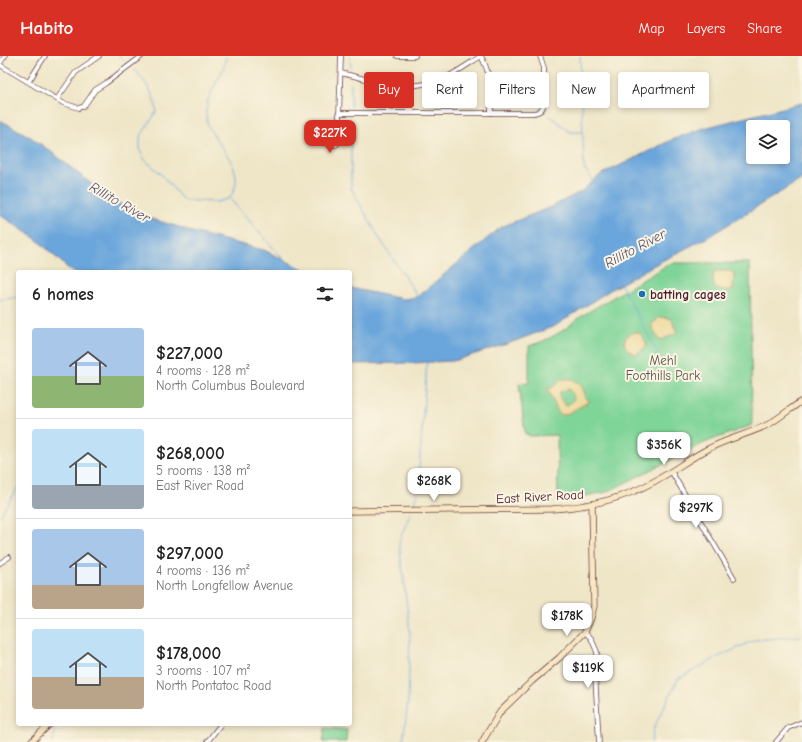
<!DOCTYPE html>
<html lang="en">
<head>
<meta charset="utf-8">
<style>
	:root { --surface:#fff; --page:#f6f6f6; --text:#222; --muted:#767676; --line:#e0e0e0; --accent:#d93025 }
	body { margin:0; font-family:"Comic Neue",sans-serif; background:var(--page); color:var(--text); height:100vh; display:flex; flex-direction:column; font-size:15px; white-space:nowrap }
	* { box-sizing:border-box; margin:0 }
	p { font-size:13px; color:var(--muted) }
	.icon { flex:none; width:22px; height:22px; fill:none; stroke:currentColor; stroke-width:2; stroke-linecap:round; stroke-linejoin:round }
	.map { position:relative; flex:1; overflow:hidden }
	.side { position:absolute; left:16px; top:214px; width:336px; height:456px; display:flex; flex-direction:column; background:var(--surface); border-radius:4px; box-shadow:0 2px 6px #0003 }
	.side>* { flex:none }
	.banner { position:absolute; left:364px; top:16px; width:378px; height:36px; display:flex; gap:8px }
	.buttons { position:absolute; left:746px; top:64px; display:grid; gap:8px }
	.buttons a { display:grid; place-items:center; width:44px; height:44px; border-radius:4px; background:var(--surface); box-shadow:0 2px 6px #0003; font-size:20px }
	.price { position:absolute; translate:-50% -34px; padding:0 9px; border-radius:8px; background:#fff; color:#222; font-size:13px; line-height:26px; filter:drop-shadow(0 1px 2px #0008) }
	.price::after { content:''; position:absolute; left:50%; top:24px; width:12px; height:9px; margin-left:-6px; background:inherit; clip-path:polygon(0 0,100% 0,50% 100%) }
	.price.active { background:var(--accent); color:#fff }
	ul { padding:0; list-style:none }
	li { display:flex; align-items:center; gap:12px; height:100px; padding:0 16px }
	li+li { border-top:1px solid var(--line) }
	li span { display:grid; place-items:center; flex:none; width:112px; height:80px; border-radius:4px; color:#555 }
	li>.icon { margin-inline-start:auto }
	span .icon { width:48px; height:48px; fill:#fffc; stroke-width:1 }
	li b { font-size:17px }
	h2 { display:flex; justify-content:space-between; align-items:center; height:48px; padding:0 16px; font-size:17px }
	.pill { padding:0 14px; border-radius:4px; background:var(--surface); box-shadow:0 2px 6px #0003; font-size:14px; line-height:36px }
	.pill.active { background:var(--accent); color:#fff }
	header { display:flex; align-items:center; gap:24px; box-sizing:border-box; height:56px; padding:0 20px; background:var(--accent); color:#fff }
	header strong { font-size:19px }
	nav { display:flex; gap:22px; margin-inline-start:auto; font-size:14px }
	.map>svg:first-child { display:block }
</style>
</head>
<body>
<header>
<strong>Habito</strong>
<nav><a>Map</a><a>Layers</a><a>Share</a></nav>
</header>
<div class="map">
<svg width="802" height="686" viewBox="0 0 802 686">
	<rect width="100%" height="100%" fill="#fcf5e5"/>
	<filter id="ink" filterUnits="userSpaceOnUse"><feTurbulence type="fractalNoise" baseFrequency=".025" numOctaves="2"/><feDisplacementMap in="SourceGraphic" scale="8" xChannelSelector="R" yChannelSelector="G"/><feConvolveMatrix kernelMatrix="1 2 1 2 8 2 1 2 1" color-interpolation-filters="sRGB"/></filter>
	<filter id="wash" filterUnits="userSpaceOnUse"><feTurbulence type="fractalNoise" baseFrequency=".012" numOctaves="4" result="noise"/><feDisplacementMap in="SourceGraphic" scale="16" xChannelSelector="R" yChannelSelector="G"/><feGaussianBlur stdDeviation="0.9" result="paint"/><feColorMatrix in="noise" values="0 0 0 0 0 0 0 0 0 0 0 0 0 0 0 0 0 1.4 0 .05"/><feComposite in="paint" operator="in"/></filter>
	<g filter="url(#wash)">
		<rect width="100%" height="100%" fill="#efe6c8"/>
		<g fill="#7fd498" stroke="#647a62">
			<path d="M 671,207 L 750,207 L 752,369 L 704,387 L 607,436 L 558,445 L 557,379 L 529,380 L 529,379 L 525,378 L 519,328 L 529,327 L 529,290 C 548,284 564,276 578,262 Z"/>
			<path d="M 325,672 L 347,674 L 346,686 L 323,686 Z"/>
		</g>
		<g fill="#eeda9e" stroke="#9c7c64" fill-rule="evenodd">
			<path d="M 714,215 L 731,215 L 734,218 L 733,234 C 725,234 714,238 713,225 C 713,222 714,218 714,215 Z"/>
			<path d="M 660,261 L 669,262 L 672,264 L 677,277 L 661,284 L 658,283 L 651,269 Z"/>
			<path d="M 636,276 L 640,277 L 647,288 L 645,292 L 636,298 C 621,294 620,279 636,276 Z"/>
			<path d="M 562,323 C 575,322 585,329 585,342 L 590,345 L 565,359 L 559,358 L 547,332 L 552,332 ZM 569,333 L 574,341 L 573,345 L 566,350 L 559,341 L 560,336 Z"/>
		</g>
		<g fill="#6aa6db" stroke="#5a6283" fill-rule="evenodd">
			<path d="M 802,47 L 802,123 L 708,181 L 654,209 L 610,234 L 555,270 L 507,288 L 453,305 L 413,307 L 350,308 L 350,232 L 403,243 L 417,241 L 501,171 L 551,151 L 582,135 L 600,119 L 625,107 L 671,84 L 704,72 ZM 753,71 L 783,71 L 783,101 L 753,101 Z"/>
			<path d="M 0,64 C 14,72 29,79 42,89 C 72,111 99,137 131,154 C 150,165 172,167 192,176 L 264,194 L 309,216 L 72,216 L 36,183 L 0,159 Z"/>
		</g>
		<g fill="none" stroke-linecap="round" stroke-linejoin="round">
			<g stroke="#6aa6db" stroke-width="1">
				<path d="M 119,0 L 125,6"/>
				<path d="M 350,0 L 351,11"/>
				<path d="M 580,0 L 584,112 L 594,126"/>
				<path d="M 134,13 C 148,28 152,35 157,55 L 140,81 L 140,94 L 144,103 L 161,118 L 183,144 L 217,146 L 230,142 C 246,117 227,101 214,80 C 212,76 209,73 208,69 C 201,47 214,33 222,15 C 225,10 225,5 226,0"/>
				<path d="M 351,15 L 351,16"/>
				<path d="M 351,27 L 351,51"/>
				<path d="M 549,59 L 570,76 L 583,76"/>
				<path d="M 351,63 L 351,132 L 378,180 L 418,241"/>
				<path d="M 230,143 L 285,205"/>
				<path d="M 620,227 L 658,298 L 653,306 L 648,310"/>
				<path d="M 0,244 L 18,241"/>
				<path d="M 413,451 L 417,440 L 427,306"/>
				<path d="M 0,460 L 18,431"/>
				<path d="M 53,686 L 56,668"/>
				<path d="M 403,686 L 408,645 L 410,576 L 399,485 L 411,456"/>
				<path d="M 651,686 L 654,671 L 678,623 L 720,600 L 755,584 L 802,580"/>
			</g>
		</g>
	</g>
	<g filter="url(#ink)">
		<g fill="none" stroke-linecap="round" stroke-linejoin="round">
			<defs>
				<g id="street">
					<path d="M 397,0 L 415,0"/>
					<path d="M 481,0 C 492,21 491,34 491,57"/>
					<path d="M 0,7 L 5,0"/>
					<path d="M 0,9 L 63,47 L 79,52 L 84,50 L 95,34 L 106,27 L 142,0"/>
					<path d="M 341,17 C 378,26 410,38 447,21 C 459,15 470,7 481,0"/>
					<path d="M 29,25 L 45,0"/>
					<path d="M 57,43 L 76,16 L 99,0"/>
					<path d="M 339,57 L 532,57 C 539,57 543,54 544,47 L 544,12 L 540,0"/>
					<path d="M 339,66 C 336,73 329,73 325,79 L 326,86 L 329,89 L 336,89 L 341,84 L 341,72 L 339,61 L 341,0"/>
					<path d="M 671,415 L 734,522"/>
					<path d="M 0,507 L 9,501"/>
					<path d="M 585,576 L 591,582 L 597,596 L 595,618 L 599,686"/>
					<path d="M 207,686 L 221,668"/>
					<path d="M 776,686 L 788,672 L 802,666"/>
				</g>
				<g id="secondary">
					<path d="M 350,455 L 552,453 C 588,451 623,443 655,425 C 674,415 691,401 710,392 C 729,382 750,378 769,368 C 781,361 791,352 802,345"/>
					<path d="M 31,686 L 50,668"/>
					<path d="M 482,686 L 500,656 L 532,625 L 559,602 L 585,576 L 591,562 L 594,550 L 592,448"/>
				</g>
			</defs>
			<use href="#street" stroke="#633d43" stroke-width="5.5"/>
			<use href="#secondary" stroke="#633d43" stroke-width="7"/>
			<use href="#street" stroke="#fff" stroke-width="4"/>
			<use href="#secondary" stroke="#f9e7c3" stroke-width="5.5"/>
		</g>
	</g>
	<circle fill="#1f6fb2" stroke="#fcf5e5" stroke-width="1.5" cx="642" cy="238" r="4"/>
	<g text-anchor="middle" stroke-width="4" stroke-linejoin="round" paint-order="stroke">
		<g font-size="13" font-weight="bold" fill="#4a1f2b" stroke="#fcf5e5" text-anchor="start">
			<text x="650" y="243">batting cages</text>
		</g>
		<g font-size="13" fill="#5a554c" stroke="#fcf5e5">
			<text x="663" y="309">Mehl<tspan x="663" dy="15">Foothills Park</tspan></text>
		</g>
		<g font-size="13" fill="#4a1f2b" stroke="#fcf5e5">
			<text transform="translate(540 440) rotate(-3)" y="5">East River Road</text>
		</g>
		<g font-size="14" font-style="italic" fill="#575571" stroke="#fcf5e5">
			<text transform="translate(120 146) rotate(30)" y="5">Rillito River</text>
			<text transform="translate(635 192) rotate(-28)" y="5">Rillito River</text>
		</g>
	</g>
</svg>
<div class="buttons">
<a><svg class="icon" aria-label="layers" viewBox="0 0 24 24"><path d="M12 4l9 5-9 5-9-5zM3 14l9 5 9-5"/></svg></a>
</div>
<b class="price active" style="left:330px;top:98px">$227K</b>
<b class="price" style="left:664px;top:410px">$356K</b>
<b class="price" style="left:434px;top:446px">$268K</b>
<b class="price" style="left:696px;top:473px">$297K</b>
<b class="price" style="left:567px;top:581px">$178K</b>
<b class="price" style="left:588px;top:633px">$119K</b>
<div class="banner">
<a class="pill active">Buy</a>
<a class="pill">Rent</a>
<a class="pill">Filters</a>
<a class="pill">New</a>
<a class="pill">Apartment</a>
</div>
<section class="side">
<h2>6 homes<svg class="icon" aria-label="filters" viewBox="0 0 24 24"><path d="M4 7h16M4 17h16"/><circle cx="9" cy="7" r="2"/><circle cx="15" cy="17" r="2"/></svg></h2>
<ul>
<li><span style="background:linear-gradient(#a9c7e8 60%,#8fb573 0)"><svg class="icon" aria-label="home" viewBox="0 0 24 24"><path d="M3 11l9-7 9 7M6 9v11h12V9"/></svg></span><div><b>$227,000</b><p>4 rooms · 128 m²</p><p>North Columbus Boulevard</p></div></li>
<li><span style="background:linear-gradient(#bfe0f5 70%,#9aa5b1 0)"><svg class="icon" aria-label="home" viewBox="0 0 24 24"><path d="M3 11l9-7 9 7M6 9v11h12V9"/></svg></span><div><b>$268,000</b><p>5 rooms · 138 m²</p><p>East River Road</p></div></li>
<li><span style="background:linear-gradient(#a9c7e8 70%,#b9a48a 0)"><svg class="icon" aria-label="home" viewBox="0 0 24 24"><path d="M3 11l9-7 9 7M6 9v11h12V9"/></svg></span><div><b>$297,000</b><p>4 rooms · 136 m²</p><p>North Longfellow Avenue</p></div></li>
<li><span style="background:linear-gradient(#bfe0f5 60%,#b9a48a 0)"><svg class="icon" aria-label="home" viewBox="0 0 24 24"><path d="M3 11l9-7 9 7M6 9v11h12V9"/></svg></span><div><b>$178,000</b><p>3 rooms · 107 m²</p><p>North Pontatoc Road</p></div></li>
</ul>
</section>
</div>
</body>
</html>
